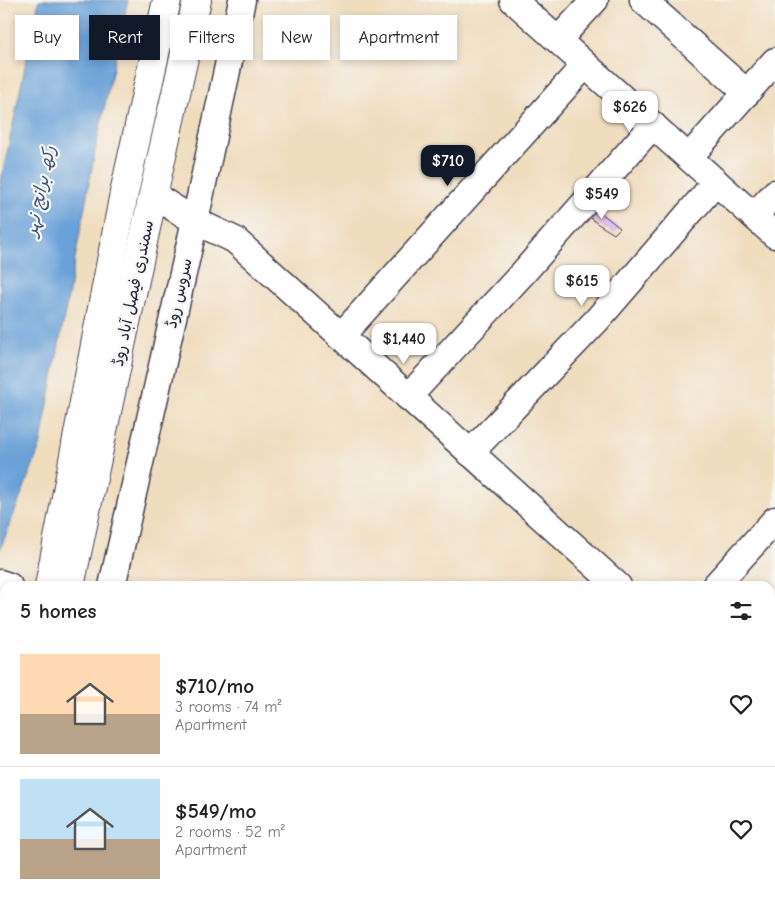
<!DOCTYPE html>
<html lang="en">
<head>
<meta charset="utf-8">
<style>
	:root { --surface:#fff; --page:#f2f2f2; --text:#222; --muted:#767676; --line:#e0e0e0; --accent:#111827 }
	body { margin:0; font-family:"Comic Neue","Playpen Sans Arabic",sans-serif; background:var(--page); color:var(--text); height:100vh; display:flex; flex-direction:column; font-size:19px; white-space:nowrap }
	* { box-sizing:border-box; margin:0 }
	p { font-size:16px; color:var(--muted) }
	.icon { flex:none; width:28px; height:28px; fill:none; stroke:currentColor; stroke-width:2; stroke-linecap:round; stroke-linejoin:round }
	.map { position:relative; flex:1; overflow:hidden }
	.details { position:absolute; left:0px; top:581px; width:775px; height:321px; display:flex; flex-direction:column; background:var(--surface); border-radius:15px 15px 0 0; box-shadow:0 2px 8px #0003 }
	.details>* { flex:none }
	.banner { position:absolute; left:15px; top:15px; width:500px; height:45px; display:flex; gap:10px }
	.price { position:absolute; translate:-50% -42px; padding:0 11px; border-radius:10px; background:#fff; color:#222; font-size:16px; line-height:32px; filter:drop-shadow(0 1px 2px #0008) }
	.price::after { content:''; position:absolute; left:50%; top:30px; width:15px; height:11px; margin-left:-8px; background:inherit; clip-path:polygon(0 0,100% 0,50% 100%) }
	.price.current { background:var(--accent); color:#fff }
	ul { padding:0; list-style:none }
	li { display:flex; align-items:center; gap:15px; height:125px; padding:0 20px }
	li+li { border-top:1px solid var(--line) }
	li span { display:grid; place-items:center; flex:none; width:140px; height:100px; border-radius:0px; color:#555 }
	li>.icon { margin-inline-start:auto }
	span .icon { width:60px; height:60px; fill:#fffc; stroke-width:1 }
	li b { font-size:21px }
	h2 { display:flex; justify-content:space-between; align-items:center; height:60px; padding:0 20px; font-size:21px }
	.tag { padding:0 18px; border-radius:0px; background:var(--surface); box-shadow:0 2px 8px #0003; font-size:18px; line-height:45px }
	.tag.current { background:var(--accent); color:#fff }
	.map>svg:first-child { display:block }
</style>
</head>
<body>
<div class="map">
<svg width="775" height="902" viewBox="0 0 775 902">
	<rect width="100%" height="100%" fill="#f6f6f2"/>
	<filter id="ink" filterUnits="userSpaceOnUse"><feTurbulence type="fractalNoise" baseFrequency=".02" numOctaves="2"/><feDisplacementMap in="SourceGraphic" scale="10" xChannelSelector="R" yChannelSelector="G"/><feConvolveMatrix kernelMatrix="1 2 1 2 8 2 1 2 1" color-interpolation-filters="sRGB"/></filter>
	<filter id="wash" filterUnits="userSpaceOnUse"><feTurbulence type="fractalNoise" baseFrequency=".0096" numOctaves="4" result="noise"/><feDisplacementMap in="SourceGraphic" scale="20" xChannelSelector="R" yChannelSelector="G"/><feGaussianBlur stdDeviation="1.12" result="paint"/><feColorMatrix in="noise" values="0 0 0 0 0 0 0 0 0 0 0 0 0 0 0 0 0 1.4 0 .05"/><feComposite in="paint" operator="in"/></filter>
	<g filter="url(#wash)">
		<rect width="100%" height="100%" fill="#f0ddbe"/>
		<path fill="#6aa1d8" stroke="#46628a" d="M 39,0 L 128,0 L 97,141 L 40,447 L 0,550 L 0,186 Z"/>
		<g id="blocks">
			<path fill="#d9aee5" d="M 591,205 L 620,228 L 614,234 L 598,224 L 585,213 Z"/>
		</g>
	</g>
	<g filter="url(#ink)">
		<use href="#blocks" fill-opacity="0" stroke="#413e4f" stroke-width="1"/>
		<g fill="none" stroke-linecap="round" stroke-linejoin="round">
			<defs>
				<g id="minor">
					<path d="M 513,0 L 775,235"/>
					<path d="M 643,0 L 747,93"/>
					<path d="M 558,40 L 595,0"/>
					<path d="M 689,157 L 775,61"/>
					<path d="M 153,195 L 195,221 L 235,240 L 618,586"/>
					<path d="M 754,216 L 775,193"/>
					<path d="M 341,336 L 585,65"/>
					<path d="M 408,397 L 523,273 L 653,125"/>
					<path d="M 470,453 L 597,320 L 716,182"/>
					<path d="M 0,583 L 9,586"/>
					<path d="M 112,586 L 195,221 L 242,0"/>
					<path d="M 715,586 L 775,520"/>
					<path d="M 770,672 L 775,667"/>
					<path d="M 770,740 L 775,734"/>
					<path d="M 168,898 L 173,902"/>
					<path d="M 609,898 L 614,902"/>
					<path d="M 41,902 L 42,898"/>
					<path d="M 316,902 L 320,898"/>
					<path d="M 443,902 L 447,898"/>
				</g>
				<g id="highway">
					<path d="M 49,586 L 124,193 L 167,0"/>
					<path d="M 70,586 L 153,195 L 197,0"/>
					<path d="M 0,805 L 5,783"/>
					<path d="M 1,902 L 5,882"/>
				</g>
			</defs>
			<use href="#minor" stroke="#413e4f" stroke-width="29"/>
			<use href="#highway" stroke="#413e4f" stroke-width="30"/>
			<use href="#minor" stroke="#fff" stroke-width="26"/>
			<use href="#highway" stroke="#fff" stroke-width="28"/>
		</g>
	</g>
	<g text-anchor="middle" stroke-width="4.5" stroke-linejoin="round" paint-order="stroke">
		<g font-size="16" fill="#22223b" stroke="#f6f6f2">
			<text transform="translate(132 293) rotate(-78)" y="6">سمندری فیصل آباد روڈ</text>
			<text transform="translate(178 293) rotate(-77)" y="6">سروس روڈ</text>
		</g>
		<g font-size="18" font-style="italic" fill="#3f557a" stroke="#f6f6f2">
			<text transform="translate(40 191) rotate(-78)" y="6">رکھ برانچ نہر</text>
		</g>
	</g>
</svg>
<b class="price" style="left:630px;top:133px">$626</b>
<b class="price current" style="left:448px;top:187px">$710</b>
<b class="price" style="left:602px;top:220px">$549</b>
<b class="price" style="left:582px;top:307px">$615</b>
<b class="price" style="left:404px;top:365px">$1,440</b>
<div class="banner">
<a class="tag">Buy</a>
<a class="tag current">Rent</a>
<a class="tag">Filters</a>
<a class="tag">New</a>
<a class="tag">Apartment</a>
</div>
<section class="details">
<h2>5 homes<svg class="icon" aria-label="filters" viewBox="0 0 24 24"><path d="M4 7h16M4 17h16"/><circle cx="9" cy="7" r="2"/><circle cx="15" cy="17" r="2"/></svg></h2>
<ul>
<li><span style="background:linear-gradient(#ffd9b3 60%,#b9a48a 0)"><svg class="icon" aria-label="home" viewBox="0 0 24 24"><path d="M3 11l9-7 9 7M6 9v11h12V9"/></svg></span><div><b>$710/mo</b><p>3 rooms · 74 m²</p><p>Apartment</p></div><svg class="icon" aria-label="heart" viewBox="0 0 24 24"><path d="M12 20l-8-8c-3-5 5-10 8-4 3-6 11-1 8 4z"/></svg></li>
<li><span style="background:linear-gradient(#bfe0f5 60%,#b9a48a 0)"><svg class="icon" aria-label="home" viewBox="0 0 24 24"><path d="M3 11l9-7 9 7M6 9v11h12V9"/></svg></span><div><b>$549/mo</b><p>2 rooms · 52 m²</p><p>Apartment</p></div><svg class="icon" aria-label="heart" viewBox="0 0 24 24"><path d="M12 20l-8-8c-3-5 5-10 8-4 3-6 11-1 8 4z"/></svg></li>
</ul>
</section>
</div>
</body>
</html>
